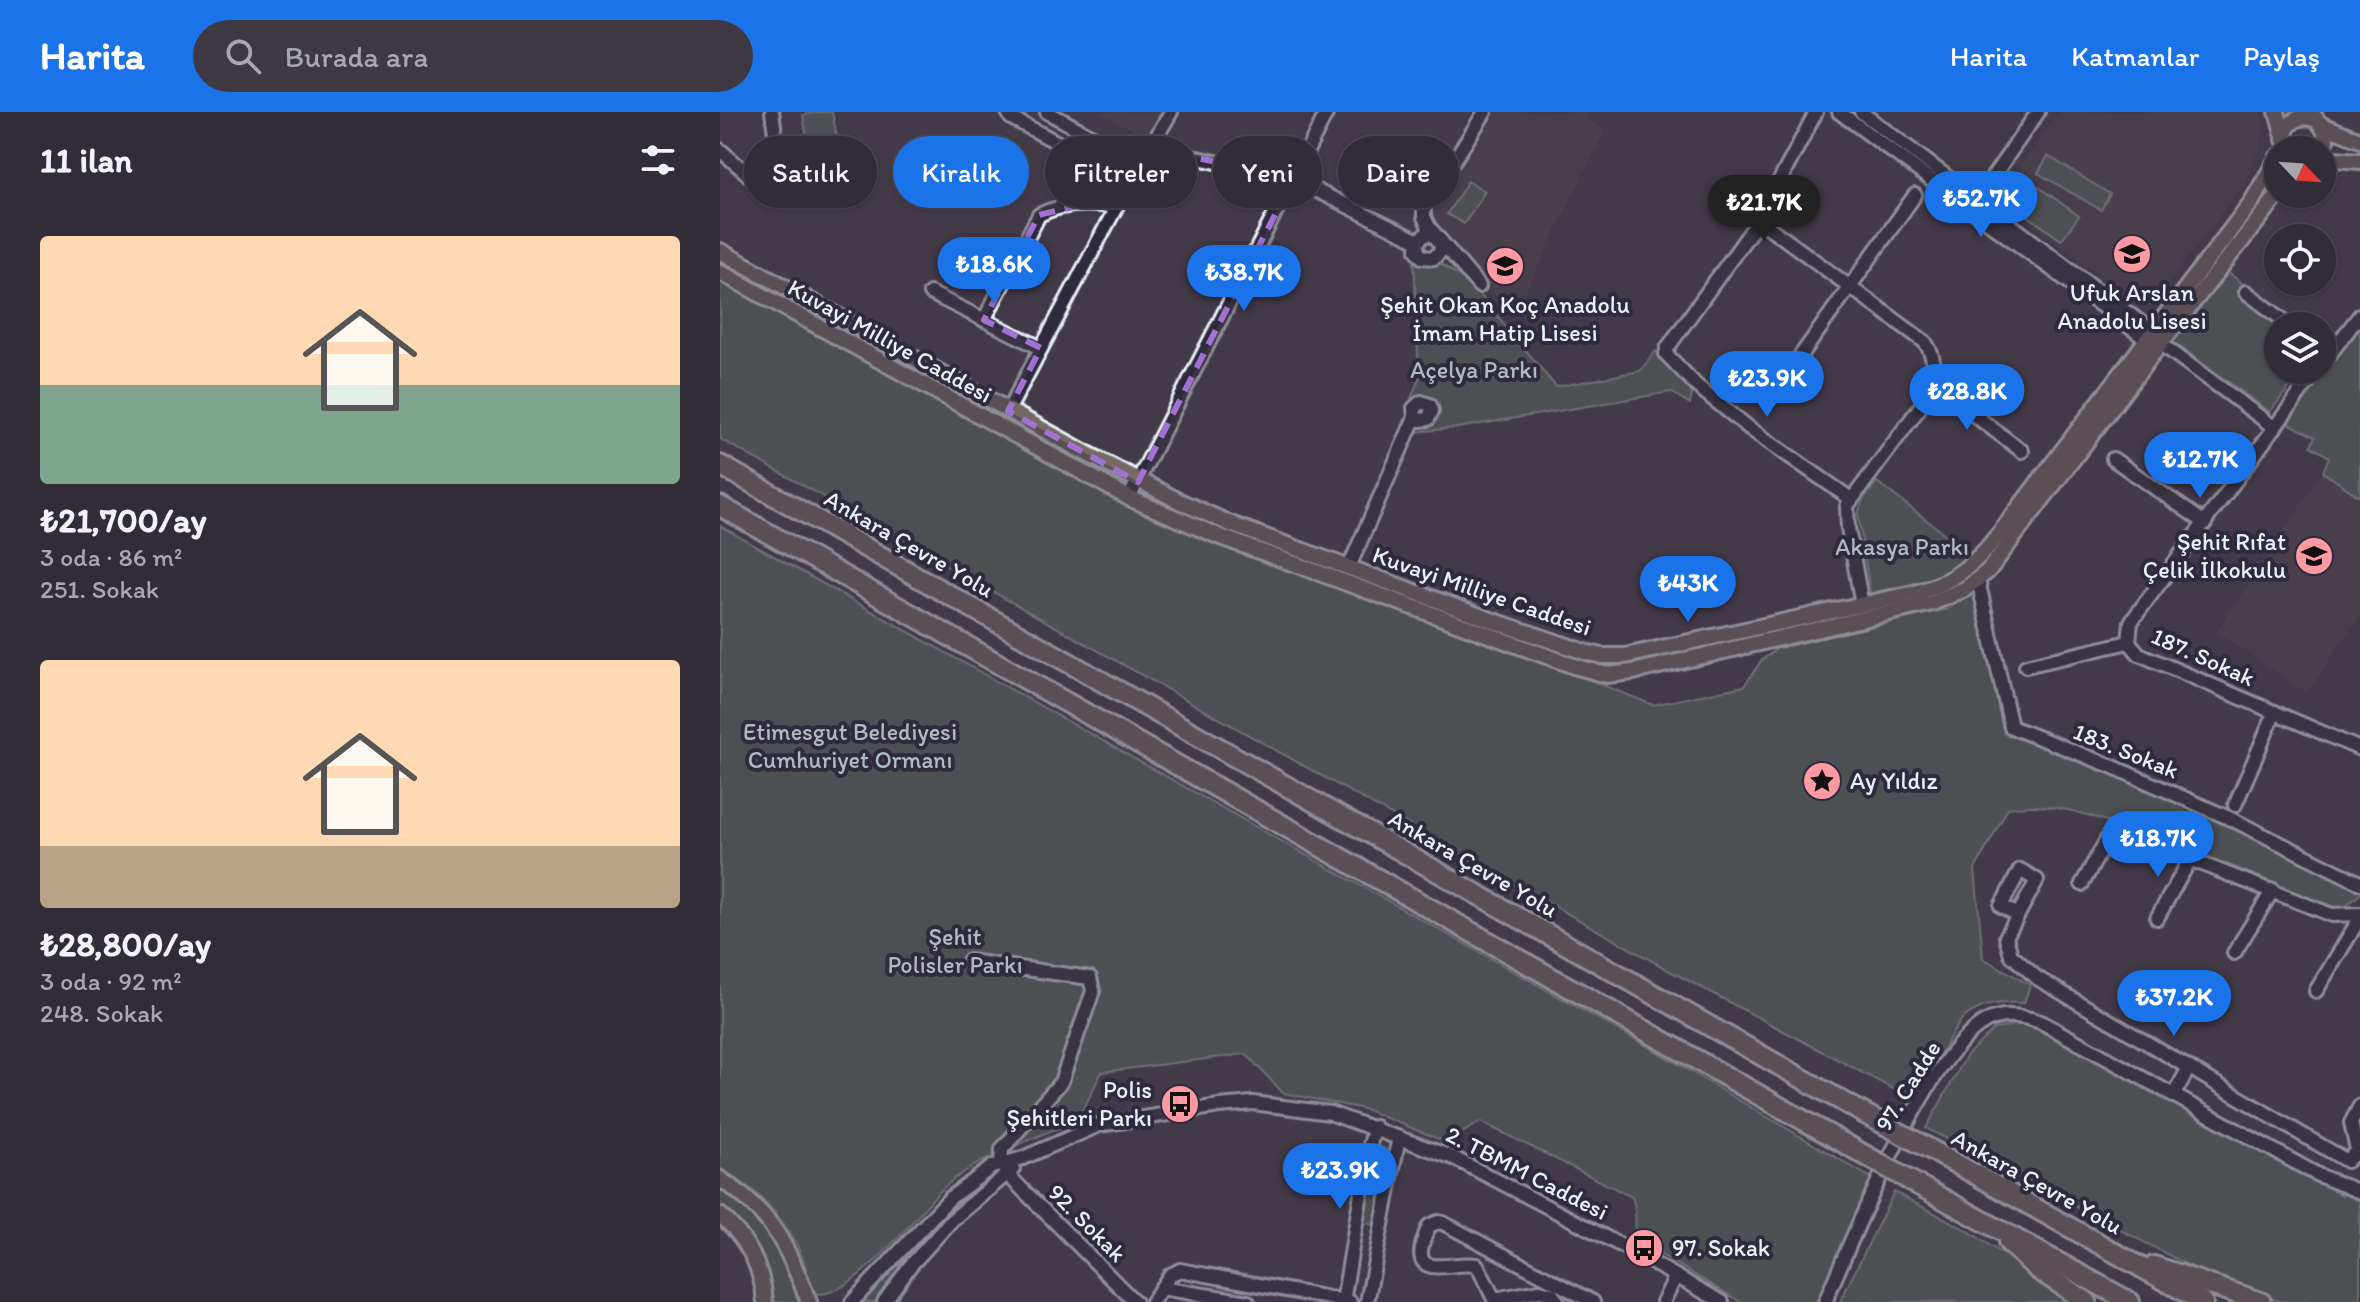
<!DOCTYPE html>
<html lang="tr">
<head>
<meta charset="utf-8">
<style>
	:root { --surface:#322c36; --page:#3d3842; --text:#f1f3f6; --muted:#a8a7ad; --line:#4d4851; --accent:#1a73e8 }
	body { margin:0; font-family:Itim,sans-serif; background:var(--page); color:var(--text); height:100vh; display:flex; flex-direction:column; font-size:30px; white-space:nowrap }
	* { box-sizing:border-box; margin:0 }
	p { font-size:26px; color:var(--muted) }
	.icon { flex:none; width:44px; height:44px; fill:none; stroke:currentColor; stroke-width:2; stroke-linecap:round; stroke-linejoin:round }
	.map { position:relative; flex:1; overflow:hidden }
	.panel { display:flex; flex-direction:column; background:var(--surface); width:720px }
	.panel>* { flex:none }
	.hud { position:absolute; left:24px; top:24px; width:760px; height:72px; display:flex; gap:16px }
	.needle { width:52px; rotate:115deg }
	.controls { position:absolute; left:1544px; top:24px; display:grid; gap:16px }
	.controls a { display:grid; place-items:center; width:72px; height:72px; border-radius:50%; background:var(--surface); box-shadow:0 2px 6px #0004,0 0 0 2px var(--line); font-size:40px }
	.price { position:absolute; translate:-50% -68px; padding:0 18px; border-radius:28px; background:var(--accent); color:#fff; font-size:26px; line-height:52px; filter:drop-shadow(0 2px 4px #0008) }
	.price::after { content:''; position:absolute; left:50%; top:48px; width:24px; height:18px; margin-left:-12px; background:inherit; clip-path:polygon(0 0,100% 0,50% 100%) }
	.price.on { background:#222; color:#fff }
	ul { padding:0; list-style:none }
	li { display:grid; align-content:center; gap:16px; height:424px; padding:0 40px }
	li span { display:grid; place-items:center; height:248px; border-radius:8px; color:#555 }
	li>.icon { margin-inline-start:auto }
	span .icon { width:144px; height:144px; fill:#fffc; stroke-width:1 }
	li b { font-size:34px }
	h2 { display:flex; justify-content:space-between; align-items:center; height:96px; padding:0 40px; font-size:34px }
	.pill { padding:0 28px; border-radius:36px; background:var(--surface); box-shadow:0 2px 6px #0004,0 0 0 2px var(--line); font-size:28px; line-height:72px }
	.pill.on { background:var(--accent); color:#fff }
	header { display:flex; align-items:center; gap:48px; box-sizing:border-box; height:112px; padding:0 40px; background:var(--accent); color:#fff }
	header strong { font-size:38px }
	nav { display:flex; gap:44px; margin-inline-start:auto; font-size:28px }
	.search { width:560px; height:72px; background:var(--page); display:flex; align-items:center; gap:20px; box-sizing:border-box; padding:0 28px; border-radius:44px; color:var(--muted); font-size:30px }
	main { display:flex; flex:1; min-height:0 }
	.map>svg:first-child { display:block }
</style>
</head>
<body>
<header>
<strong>Harita</strong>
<div class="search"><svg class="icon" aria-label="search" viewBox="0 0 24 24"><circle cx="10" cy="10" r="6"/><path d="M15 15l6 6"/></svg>Burada ara</div>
<nav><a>Harita</a><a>Katmanlar</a><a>Paylaş</a></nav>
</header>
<main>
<section class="panel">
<h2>11 ilan<svg class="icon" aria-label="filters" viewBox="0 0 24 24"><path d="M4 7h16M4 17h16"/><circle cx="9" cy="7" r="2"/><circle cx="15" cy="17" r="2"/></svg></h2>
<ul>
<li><span style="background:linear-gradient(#ffd9b3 60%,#7fa58c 0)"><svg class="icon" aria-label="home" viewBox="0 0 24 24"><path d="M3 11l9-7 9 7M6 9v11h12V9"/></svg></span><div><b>₺21,700/ay</b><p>3 oda · 86 m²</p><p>251. Sokak</p></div></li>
<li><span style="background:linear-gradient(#ffd9b3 75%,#b9a48a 0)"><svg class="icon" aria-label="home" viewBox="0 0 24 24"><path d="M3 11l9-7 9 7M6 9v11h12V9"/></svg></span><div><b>₺28,800/ay</b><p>3 oda · 92 m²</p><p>248. Sokak</p></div></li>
</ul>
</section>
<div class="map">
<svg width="1640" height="1190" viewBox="0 0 1640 1190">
	<rect width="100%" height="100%" fill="#433a48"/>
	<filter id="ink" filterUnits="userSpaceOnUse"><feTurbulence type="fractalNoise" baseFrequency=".0125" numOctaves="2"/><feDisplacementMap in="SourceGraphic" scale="16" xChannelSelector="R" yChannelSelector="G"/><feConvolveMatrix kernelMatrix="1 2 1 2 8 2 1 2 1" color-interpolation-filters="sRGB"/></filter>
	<g filter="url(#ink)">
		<g fill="#51454f">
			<path d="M 377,0 L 444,0 L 430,26 Z"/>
			<path d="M 773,0 L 867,0 L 864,6 L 885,18 L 793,206 L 708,102 Z"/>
			<path d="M 1339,0 L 1541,0 L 1544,14 L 1537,43 L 1523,73 L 1427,198 L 1279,86 Z"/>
			<path d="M 1603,360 L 1640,385 L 1640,503 L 1587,581 L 1496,520 Z"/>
		</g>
		<g fill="#5a6a61" stroke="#a1aeac" stroke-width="2">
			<path d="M 100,0 L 112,0 L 118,31 L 89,37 L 83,3 Z"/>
			<path d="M 1328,44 L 1390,82 L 1381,98 L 1318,61 Z"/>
			<path d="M 748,69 L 765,79 L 744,112 L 727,102 Z"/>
			<path d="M 1312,70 L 1359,104 L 1341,128 L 1295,94 Z"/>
			<path d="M 696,144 L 717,149 L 753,174 L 836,275 L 920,259 L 936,239 L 969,275 L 972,282 L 970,292 L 951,280 L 737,316 L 694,320 L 696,315 L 711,311 L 701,285 L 691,286 L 699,267 L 694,148 Z"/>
			<path d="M 1505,158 L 1523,172 L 1523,187 L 1558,214 L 1558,258 L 1583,258 L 1550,300 L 1452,229 Z"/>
			<path d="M 0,168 L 405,392 L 506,436 L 822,549 L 933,593 L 1024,574 L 1041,549 L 1058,536 L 1228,497 L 1250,481 L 1257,485 L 1284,622 L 1331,635 L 1640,774 L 1640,782 L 1620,799 C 1554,771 1488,743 1420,720 C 1376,706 1335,688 1288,696 L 1255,757 L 1263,846 L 1310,873 L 1304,891 C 1279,890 1261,891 1241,908 L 1192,987 L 952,860 L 0,327 Z"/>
			<path d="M 1640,214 L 1640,385 L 1603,360 L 1609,345 L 1591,334 L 1595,325 L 1568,311 Z"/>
			<path d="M 1157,370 L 1251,442 C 1223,468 1187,473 1150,481 L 1138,402 L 1143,387 Z"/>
			<path d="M 0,414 L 939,941 L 1156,1069 L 1099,1190 L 1021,1190 L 916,1128 C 914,1114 918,1098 912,1085 L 761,1010 L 726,1030 L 644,997 L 563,981 L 526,942 L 382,960 C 375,972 364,1000 355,1008 C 347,1015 331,1018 321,1023 C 283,1039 245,1053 216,1083 C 196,1105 129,1190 95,1181 C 89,1168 86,1154 80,1140 C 63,1102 35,1076 0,1056 Z"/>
			<path d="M 1305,911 L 1339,926 L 1622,1083 L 1633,1082 L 1640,1088 L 1640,1190 L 1563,1190 L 1504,1172 L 1206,1016 L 1247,943 L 1274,917 Z"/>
			<path d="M 654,1032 L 668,1038 L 670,1047 L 655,1113 L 641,1111 Z"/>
			<path d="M 278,1058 L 279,1061 C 229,1095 189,1140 156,1190 L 140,1190 L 230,1094 Z"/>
			<path d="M 0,1077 C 46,1104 60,1143 81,1190 L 53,1190 C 44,1145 34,1127 0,1095 Z"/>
			<path d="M 1174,1080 L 1247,1118 L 1353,1190 L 1120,1190 Z"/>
		</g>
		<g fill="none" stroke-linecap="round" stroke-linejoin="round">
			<defs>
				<g id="minor">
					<path d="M 52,0 L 60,57"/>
					<path d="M 288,0 L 291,6 L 410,69"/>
					<path d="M 327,0 L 395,37 L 416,38 L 430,36 L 501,51 L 560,93"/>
					<path d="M 1096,0 L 1039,108 L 948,235 L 946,242 L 977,274 L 1029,316 L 1131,387"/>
					<path d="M 1119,0 L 1426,227"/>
					<path d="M 1141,0 L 1432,219"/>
					<path d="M 430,36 L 451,0"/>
					<path d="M 0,38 L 30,64 L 80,51"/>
					<path d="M 573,67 L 698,129 L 697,138 L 702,145 L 714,146 L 720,140 L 721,132 L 714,123 L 706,122 L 698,129"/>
					<path d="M 1258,86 L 1318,0"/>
					<path d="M 1039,108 L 1205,230 C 1216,246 1216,265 1209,283 L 1127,394 L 1128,416 L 1142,493"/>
					<path d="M 759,174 L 709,115 L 704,105 L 704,95 L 765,0"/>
					<path d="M 1526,180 L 1571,214"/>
					<path d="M 210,181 L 321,236"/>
					<path d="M 264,208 L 319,103 C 342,91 371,91 396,95"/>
					<path d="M 1448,237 L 1555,316"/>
					<path d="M 1602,252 L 1640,203"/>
					<path d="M 1062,270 L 1195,83"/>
					<path d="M 1213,272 L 1302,339"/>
					<path d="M 288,299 L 410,69 L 415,52 L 407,38"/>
					<path d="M 1393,347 L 1485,411"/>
					<path d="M 409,386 L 607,0"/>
					<path d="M 629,455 L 695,305 L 694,296 L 701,290 L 710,293 L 712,299 L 708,307 L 700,308 L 695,305"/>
					<path d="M 1258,468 L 1291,615 L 1391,654 L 1509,706 L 1640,771"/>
					<path d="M 1409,530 L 1411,510 L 1597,258"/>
					<path d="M 1306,554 L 1409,530 L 1419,542 L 1640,637"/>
					<path d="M 1515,693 L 1555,600"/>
					<path d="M 1362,772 L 1393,717 L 1612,803 L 1640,802"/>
					<path d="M 1298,803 L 1281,794 L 1300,758 L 1317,768 L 1286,825 L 1291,843 L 1317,866 L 1627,1049 L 1640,1035"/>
					<path d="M 1437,806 L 1471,746"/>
					<path d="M 1514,841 L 1553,778"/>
					<path d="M 249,849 L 370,866 L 373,879 L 341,970 L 282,1037 L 281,1051 L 287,1062 L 415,1190"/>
					<path d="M 1596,879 L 1640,806"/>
					<path d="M 1453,984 L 1469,956"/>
					<path d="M 1637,1038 L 1631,1011 L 1640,994"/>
					<path d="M 441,1176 L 528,1190"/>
					<path d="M 132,1190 L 230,1086 L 272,1055 L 303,1046 L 379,1013 L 499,994 L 533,991 L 610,1001 L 734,1046 L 904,1135 L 1002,1190"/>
					<path d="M 164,1190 L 190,1154 L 232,1108 L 293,1057"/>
					<path d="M 432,1190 L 450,1163 L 460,1158 L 630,1190"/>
					<path d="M 623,1190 L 648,1039 L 655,1015"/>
					<path d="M 647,1190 L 679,1025"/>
					<path d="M 838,1190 L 832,1182 L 820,1179 L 774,1187 L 757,1153 C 730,1148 682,1174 709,1114 L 718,1110 L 723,1111 L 873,1190"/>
					<path d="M 943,1190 L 956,1164"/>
					<path d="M 1105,1190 C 1133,1124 1204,949 1262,912 C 1281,900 1300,903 1321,910 L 1598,1063 L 1640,1080"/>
				</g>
				<g id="major">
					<path d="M 1557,0 L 1568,38"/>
					<path d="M 1593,3 C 1604,16 1611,24 1602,40"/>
					<path d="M 1602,13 L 1640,28"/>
					<path d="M 1564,28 C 1566,9 1580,1 1597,8"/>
					<path d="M 1602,46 L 1640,49"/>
					<path d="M 0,139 L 364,340 L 459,389 L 513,413 L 771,508 L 865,540 L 882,544 L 905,544 L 1195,481 C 1233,471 1255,452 1279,422 L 1531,91 L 1558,45"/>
					<path d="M 0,160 L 409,386 L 498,424 L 854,554 L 887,563 L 913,560 L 1212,491 L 1245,477 L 1268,459 L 1444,227 L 1559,82"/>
					<path d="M 0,1067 C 54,1102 66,1133 89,1190"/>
					<path d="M 0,1103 C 27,1126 42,1154 45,1190"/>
				</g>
				<g id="highway">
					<path d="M 0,353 L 1143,1001"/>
					<path d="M 0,394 L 1127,1033"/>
					<path d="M 1208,1036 L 1483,1190"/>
					<path d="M 1189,1068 L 1410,1190"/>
					<path d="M 1288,1130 L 1317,1157 L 1367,1190"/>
					<path d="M 1434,1154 L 1541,1190"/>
				</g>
			</defs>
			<use href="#minor" stroke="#e8f1f8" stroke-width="18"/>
			<use href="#major" stroke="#e8f1f8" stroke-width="20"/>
			<use href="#highway" stroke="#e8f1f8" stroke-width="24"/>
			<use href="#minor" stroke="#2f2a3d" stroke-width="12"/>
			<use href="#major" stroke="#766964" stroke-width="14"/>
			<use href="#highway" stroke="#766964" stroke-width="18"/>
			<defs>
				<g id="highway-bridge">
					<path d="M 1143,1001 L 1208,1036"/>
					<path d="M 1127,1033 L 1189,1068"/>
				</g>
			</defs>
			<use href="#highway-bridge" stroke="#e8f1f8" stroke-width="24" stroke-linecap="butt"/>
			<use href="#highway-bridge" stroke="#766964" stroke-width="18"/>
		</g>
	</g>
	<path d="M0 0H1640V1190H0ZM 430,36 L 501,51 L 560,93 L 418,370 L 288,299 L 321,236 L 264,208 L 319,103 L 369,91 L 396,95 L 414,59 L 407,38 Z" fill="#433a48" fill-opacity=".55" fill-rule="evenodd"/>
	<path fill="none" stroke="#a171d3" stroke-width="6" stroke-dasharray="16 10" stroke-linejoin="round" d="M 430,36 L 501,51 L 560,93 L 418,370 L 288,299 L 321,236 L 264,208 L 319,103 L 369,91 L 396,95 L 414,59 L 407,38 Z"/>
	<defs>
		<symbol id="school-disc" viewBox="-11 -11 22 22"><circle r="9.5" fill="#ff9aa2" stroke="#2f2a3d"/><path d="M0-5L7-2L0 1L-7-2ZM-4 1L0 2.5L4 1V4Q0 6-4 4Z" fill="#111"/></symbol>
		<symbol id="sight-disc" viewBox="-11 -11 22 22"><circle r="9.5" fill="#ff9aa2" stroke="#2f2a3d"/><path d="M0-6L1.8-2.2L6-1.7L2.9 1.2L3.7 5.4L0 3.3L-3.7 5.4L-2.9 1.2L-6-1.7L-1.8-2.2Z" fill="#111"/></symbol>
		<symbol id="bus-disc" viewBox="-11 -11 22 22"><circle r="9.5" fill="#ff9aa2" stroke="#2f2a3d"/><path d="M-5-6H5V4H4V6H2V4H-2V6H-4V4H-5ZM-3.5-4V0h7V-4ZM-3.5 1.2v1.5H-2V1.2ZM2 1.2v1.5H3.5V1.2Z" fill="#111"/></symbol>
	</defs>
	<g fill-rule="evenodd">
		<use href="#school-disc" x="1390" y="120" width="44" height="44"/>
		<use href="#school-disc" x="763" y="132" width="44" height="44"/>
		<use href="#school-disc" x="1572" y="422" width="44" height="44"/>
		<use href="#sight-disc" x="1080" y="647" width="44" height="44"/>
		<use href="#bus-disc" x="438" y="970" width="44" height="44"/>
		<use href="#bus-disc" x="902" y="1114" width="44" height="44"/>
	</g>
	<g text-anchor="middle" stroke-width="8" stroke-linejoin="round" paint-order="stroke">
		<g font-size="24" fill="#e8f1f8" stroke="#2f2a3d">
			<text x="1412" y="189">Ufuk Arslan<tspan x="1412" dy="28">Anadolu Lisesi</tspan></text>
			<text x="785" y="201">Şehit Okan Koç Anadolu<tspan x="785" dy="28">İmam Hatip Lisesi</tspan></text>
			<text x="1566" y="438" text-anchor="end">Şehit Rıfat<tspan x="1566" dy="28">Çelik İlkokulu</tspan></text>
			<text x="1130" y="677" text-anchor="start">Ay Yıldız</text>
			<text x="432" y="986" text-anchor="end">Polis<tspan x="432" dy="28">Şehitleri Parkı</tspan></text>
			<text x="952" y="1144" text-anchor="start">97. Sokak</text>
		</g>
		<g font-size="24" fill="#e8f1f8" stroke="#2f2a3d">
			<text transform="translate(170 229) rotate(29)" y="8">Kuvayi Milliye Caddesi</text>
			<text transform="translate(189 432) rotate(30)" y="8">Ankara Çevre Yolu</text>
			<text transform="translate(762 479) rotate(19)" y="8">Kuvayi Milliye Caddesi</text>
			<text transform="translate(1483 545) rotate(24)" y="8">187. Sokak</text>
			<text transform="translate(1406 639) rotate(22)" y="8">183. Sokak</text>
			<text transform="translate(753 752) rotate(30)" y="8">Ankara Çevre Yolu</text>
			<text transform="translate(1188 974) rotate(-58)" y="8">97. Cadde</text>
			<text transform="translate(807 1061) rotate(27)" y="8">2. TBMM Caddesi</text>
			<text transform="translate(1317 1070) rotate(29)" y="8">Ankara Çevre Yolu</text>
			<text transform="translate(367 1111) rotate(45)" y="8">92. Sokak</text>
		</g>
		<g font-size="24" fill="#afbbbc" stroke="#2f2a3d">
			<text x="754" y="266">Açelya Parkı</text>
			<text x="1182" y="443">Akasya Parkı</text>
			<text x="130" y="628">Etimesgut Belediyesi<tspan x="130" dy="28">Cumhuriyet Ormanı</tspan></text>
			<text x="235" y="833">Şehit<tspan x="235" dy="28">Polisler Parkı</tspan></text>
		</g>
	</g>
</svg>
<div class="controls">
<a><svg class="needle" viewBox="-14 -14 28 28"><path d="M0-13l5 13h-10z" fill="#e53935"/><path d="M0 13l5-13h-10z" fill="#a8a7ad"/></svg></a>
<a><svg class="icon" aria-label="locate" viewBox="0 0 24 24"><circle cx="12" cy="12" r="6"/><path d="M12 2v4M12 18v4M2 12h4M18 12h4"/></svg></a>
<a><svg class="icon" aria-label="layers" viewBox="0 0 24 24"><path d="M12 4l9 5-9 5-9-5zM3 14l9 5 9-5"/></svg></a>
</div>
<b class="price" style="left:1261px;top:127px">₺52.7K</b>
<b class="price on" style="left:1044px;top:131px">₺21.7K</b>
<b class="price" style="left:274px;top:193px">₺18.6K</b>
<b class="price" style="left:524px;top:201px">₺38.7K</b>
<b class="price" style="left:1047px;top:307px">₺23.9K</b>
<b class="price" style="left:1247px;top:320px">₺28.8K</b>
<b class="price" style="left:1480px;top:388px">₺12.7K</b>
<b class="price" style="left:968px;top:512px">₺43K</b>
<b class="price" style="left:1438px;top:767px">₺18.7K</b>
<b class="price" style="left:1454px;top:926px">₺37.2K</b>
<b class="price" style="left:620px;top:1099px">₺23.9K</b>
<div class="hud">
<a class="pill">Satılık</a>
<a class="pill on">Kiralık</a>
<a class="pill">Filtreler</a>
<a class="pill">Yeni</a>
<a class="pill">Daire</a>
</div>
</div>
</main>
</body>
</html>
